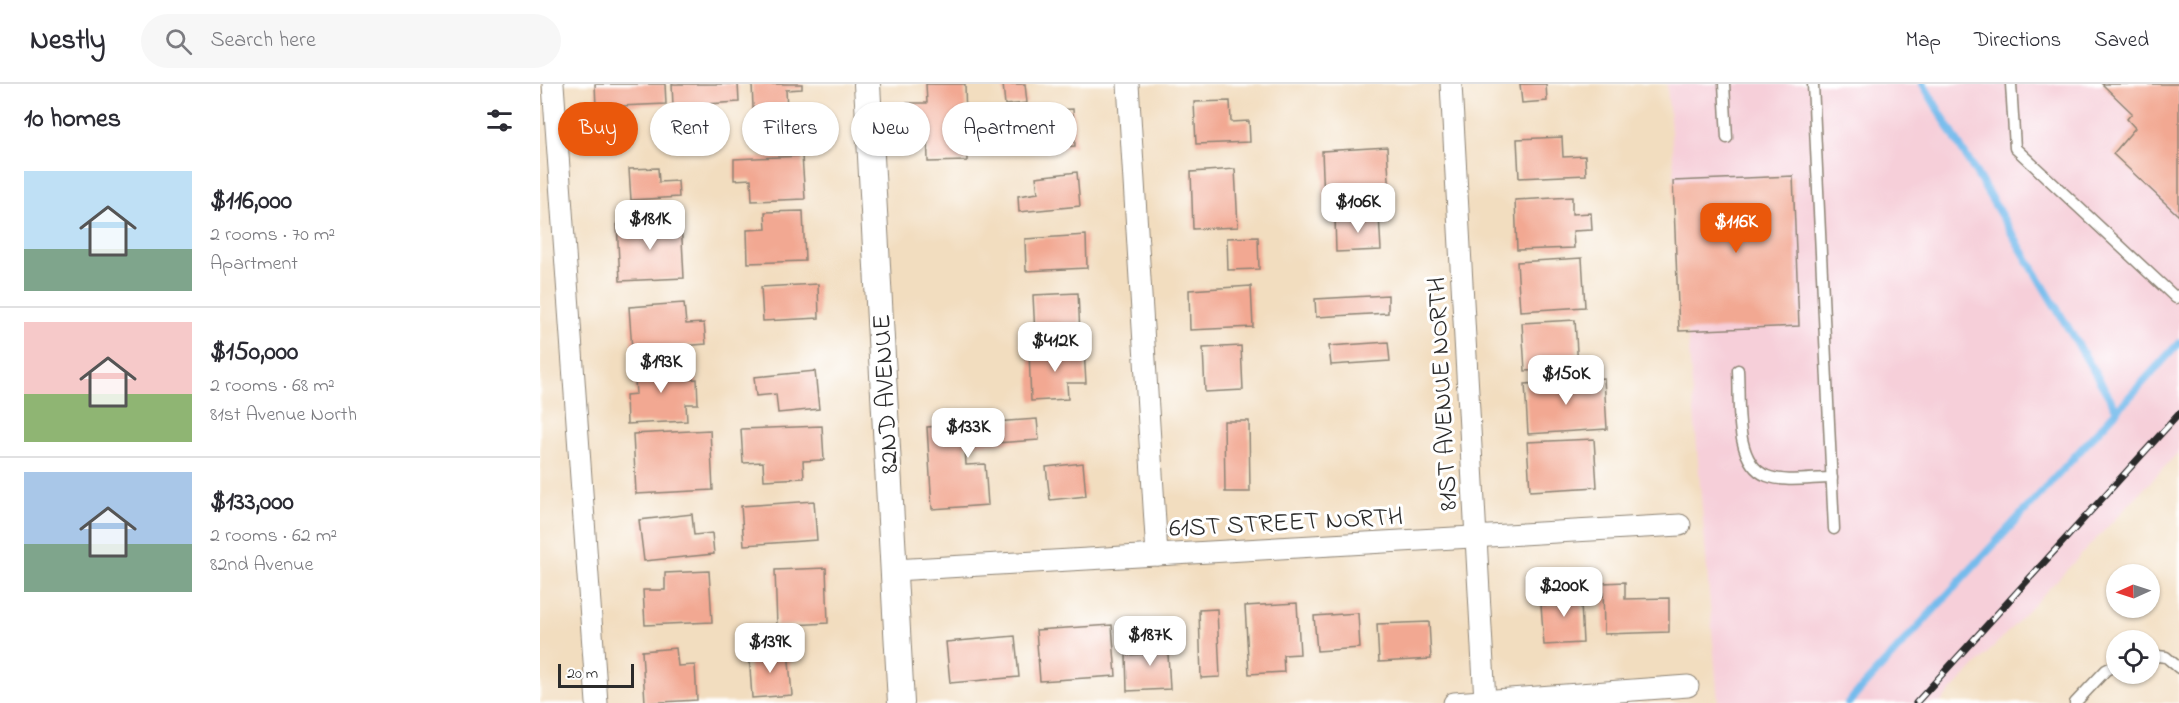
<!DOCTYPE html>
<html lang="en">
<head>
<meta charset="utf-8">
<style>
	:root { --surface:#fff; --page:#f7f7f7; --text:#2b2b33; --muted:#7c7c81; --line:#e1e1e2; --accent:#ea580c }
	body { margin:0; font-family:"Indie Flower",sans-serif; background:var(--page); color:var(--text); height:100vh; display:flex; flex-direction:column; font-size:22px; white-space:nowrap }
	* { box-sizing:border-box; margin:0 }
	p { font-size:20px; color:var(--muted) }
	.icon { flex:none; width:33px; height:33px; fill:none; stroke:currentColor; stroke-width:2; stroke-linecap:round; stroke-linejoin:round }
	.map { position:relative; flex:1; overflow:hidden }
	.panel { display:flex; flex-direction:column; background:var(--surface); width:540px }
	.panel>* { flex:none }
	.banner { position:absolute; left:18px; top:18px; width:570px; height:54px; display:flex; gap:12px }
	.needle { width:39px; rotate:267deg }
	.tools { position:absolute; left:1566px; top:480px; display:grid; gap:12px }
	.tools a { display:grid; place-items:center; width:54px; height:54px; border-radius:50%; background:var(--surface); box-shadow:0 2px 4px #0004; font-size:30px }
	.scale { position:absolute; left:18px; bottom:15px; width:76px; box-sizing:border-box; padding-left:6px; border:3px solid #2b2b2b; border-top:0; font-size:16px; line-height:21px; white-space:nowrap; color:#2b2b2b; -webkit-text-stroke:4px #fff; paint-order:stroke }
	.price { position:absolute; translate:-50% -51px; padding:0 14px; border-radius:12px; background:#fff; color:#222; font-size:20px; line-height:39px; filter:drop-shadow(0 2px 3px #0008) }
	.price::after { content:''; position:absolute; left:50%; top:36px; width:18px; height:14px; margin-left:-9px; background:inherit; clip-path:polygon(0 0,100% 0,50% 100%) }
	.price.current { background:var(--accent); color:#fff }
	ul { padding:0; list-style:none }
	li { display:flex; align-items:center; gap:18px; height:150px; padding:0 24px }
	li+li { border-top:2px solid var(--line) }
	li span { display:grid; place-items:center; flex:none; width:168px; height:120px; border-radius:0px; color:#555 }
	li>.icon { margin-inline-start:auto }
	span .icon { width:72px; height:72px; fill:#fffc; stroke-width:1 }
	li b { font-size:26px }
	h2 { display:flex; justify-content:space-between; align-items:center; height:72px; padding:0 24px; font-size:26px }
	.pill { padding:0 21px; border-radius:27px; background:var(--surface); box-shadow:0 2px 4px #0004; font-size:21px; line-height:54px }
	.pill.current { background:var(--accent); color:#fff }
	header { display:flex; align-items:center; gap:36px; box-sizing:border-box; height:84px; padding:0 30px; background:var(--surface); border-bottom:2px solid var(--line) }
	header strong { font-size:28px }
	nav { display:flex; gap:33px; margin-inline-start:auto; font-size:21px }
	.search { width:420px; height:54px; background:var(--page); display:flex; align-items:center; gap:15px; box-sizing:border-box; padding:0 21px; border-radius:33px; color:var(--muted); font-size:22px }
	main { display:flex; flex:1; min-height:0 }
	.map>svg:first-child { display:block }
</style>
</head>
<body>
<header>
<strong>Nestly</strong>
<div class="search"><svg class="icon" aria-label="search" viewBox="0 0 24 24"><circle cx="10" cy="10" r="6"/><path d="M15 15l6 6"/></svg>Search here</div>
<nav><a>Map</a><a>Directions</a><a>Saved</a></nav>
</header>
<main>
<section class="panel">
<h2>10 homes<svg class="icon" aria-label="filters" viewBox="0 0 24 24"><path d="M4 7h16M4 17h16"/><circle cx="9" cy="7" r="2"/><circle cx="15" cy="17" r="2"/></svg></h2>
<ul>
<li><span style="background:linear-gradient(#bfe0f5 65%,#7fa58c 0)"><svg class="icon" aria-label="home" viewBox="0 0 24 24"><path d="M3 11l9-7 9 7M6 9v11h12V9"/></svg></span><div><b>$116,000</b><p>2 rooms · 70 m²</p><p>Apartment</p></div></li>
<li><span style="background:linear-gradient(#f6c9c9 60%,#8fb573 0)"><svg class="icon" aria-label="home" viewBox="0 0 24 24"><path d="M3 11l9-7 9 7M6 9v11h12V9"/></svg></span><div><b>$150,000</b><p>2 rooms · 68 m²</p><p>81st Avenue North</p></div></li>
<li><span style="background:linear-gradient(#a9c7e8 60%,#7fa58c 0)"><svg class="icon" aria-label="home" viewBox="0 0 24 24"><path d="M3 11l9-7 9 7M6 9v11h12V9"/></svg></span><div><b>$133,000</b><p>2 rooms · 62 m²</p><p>82nd Avenue</p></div></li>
</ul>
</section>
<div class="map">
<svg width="1639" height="619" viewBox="0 0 1639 619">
	<rect width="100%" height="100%" fill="#fff"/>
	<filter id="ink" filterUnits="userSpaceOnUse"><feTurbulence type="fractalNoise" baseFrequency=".0167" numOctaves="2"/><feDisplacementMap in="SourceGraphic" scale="12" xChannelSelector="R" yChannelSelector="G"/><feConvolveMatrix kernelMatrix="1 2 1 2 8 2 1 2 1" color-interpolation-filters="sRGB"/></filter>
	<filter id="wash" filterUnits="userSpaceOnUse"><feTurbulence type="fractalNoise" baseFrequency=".008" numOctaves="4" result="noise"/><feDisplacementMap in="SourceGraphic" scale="24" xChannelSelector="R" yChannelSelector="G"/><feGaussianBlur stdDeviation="1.35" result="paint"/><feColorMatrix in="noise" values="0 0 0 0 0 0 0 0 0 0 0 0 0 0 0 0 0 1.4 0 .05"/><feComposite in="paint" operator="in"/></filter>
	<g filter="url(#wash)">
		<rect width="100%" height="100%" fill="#f2ddbf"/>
		<path fill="#f6cfd9" d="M 1127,0 L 1639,0 L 1639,368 L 1400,619 L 1178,619 Z"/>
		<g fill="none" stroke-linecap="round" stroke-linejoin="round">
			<g stroke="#74bbec" stroke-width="8">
				<path d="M 1383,0 L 1577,326"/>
				<path d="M 1308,619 L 1639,259"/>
			</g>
		</g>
		<g id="blocks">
			<g fill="#f2a892">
				<path d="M 55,0 L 125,0 L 126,20 L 56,23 Z"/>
				<path d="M 132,0 L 198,0 L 199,18 L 133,22 Z"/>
				<path d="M 212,0 L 262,0 L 262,5 L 246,6 L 248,45 L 214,47 Z"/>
				<path d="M 386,0 L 425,0 L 427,77 L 388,78 L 387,38 L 368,39 L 367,19 L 387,19 Z"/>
				<path d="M 463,0 L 485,0 L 487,19 L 465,21 Z"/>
				<path d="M 980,0 L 1006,0 L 1007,17 L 982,19 Z"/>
				<path d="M 1562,0 L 1639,0 L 1639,132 L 1573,70 L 1595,44 L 1587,35 L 1592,29 Z"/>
				<path d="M 690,17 L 691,38 L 709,37 L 710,58 L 656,60 L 654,18 Z"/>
				<path d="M 533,25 L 535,62 L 481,65 L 479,28 Z"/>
				<path d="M 1022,53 L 1023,73 L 1045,72 L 1046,91 L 979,94 L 977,55 Z"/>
				<path d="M 847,63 L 850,112 L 784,116 L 782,67 Z"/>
				<path d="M 262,72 L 265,115 L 212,117 L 211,95 L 194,96 L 194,75 Z"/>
				<path d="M 118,84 L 119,98 L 138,97 L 139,113 L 91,116 L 89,85 Z"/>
				<path d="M 695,85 L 698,143 L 653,145 L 651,88 Z"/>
				<path d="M 537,88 L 540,122 L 479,128 L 478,112 L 498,109 L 496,93 Z"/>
				<path d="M 1253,92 L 1259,242 L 1139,247 L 1133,97 Z"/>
				<path d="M 1032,113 L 1032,130 L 1051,129 L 1052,146 L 1033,147 L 1034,164 L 977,166 L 975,116 Z"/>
				<path d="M 263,127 L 265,177 L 208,179 L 207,146 L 226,145 L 225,128 Z"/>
				<path d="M 839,131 L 841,166 L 796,168 L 795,133 Z"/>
				<path d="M 141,136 L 144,194 L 80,197 L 77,139 Z"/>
				<path d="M 546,151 L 547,184 L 486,187 L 485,155 Z"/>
				<path d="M 718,153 L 719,185 L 688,186 L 687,154 Z"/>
				<path d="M 1042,174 L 1045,223 L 980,227 L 977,178 Z"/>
				<path d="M 278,200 L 279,234 L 223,237 L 221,203 Z"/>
				<path d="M 711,202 L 713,243 L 650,246 L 649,206 Z"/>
				<path d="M 538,209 L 540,249 L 495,251 L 493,211 Z"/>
				<path d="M 848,211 L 848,229 L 776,233 L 775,215 Z"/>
				<path d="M 144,219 L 146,240 L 164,239 L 166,260 L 92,266 L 89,223 Z"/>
				<path d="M 1035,236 L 1038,284 L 985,287 L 982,239 Z"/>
				<path d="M 848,258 L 850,277 L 791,281 L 789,262 Z"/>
				<path d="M 701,262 L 703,306 L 665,308 L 663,264 Z"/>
				<path d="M 544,266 L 546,299 L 527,299 L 528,315 L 491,317 L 489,268 Z"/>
				<path d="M 143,278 L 144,296 L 157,295 L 158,320 L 146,320 L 147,337 L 87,340 L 86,311 L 96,310 L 94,282 Z"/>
				<path d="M 275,287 L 279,325 L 238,329 L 236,310 L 216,312 L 214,293 Z"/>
				<path d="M 1064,294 L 1067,345 L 988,350 L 985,300 Z"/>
				<path d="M 497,335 L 499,356 L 425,361 L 426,381 L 445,380 L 448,421 L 392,425 L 387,343 Z"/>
				<path d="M 684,337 L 709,337 L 710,408 L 685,408 Z"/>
				<path d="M 282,342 L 284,376 L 263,377 L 264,394 L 224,396 L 223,378 L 203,379 L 201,345 Z"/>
				<path d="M 170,346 L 173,406 L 96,410 L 93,350 Z"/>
				<path d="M 1054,355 L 1057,403 L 990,407 L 987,358 Z"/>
				<path d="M 543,379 L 546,412 L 510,416 L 506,383 Z"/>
				<path d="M 274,417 L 277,456 L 204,461 L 201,422 Z"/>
				<path d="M 152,430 L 154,451 L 172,449 L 174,470 L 104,477 L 99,436 Z"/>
				<path d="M 286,484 L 288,539 L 237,542 L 235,486 Z"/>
				<path d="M 169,487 L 172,538 L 105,541 L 103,506 L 125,506 L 125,489 Z"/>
				<path d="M 1085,498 L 1085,515 L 1129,514 L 1129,548 L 1064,550 L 1063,499 Z"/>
				<path d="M 1040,499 L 1043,559 L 1004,561 L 1001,521 L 1021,520 L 1020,500 Z"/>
				<path d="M 757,519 L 760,570 L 743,571 L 744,588 L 709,590 L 705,522 Z"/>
				<path d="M 677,525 L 680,593 L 661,594 L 659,526 Z"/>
				<path d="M 818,529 L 820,564 L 777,567 L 774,532 Z"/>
				<path d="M 889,538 L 891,575 L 839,578 L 837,540 Z"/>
				<path d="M 572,541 L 576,592 L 500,597 L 496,546 Z"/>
				<path d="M 475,552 L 479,593 L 410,599 L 406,558 Z"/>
				<path d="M 606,552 L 627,552 L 630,605 L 587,607 L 586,571 L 607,570 Z"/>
				<path d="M 136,564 L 138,582 L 155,581 L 157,616 L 105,619 L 102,567 Z"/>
				<path d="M 248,566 L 252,611 L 212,614 L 209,569 Z"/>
			</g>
		</g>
	</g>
	<g filter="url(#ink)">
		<use href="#blocks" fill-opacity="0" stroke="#8e8475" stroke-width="1.5"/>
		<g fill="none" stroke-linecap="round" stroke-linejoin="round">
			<defs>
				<g id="service">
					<path d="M 1184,0 L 1187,54"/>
					<path d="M 1273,0 L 1294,445"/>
					<path d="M 1471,0 L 1475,64 L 1636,214 L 1639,211"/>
					<path d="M 1198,286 C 1200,317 1193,379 1227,392 C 1246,399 1271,394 1292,394"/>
					<path d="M 1610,571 L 1626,573 L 1639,584"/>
					<path d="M 1535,619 L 1566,586 L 1576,581"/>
				</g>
				<g id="minor">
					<path d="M 13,0 L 57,619"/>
					<path d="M 588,0 L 617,471"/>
					<path d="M 911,0 L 945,617"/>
					<path d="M 354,486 L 1140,441"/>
					<path d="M 914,619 L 1148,602"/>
				</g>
				<path id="tertiary" d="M 327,0 L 361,619"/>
			</defs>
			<use href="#service" stroke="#8e8475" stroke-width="13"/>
			<use href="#minor" stroke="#8e8475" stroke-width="23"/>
			<use href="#tertiary" stroke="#8e8475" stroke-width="28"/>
			<use href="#service" stroke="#fff" stroke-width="10"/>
			<use href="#minor" stroke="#fff" stroke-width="21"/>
			<use href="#tertiary" stroke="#fff" stroke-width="26"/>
			<defs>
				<path id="rail" d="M 1376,619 L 1639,330"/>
			</defs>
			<use href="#rail" stroke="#2b2b2b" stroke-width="7"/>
			<use href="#rail" stroke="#fff" stroke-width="4.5" stroke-dasharray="14" stroke-linecap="butt"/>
		</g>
	</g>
	<g text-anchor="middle" stroke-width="6" stroke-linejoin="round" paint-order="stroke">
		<g font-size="26" fill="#2b2b2b" stroke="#fff">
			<text transform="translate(344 310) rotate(-93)" y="9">82ND AVENUE</text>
			<text transform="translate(901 310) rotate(-93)" y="9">81ST AVENUE NORTH</text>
			<text transform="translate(746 437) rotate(-3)" y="9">61ST STREET NORTH</text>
		</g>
	</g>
</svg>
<div class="tools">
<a><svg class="needle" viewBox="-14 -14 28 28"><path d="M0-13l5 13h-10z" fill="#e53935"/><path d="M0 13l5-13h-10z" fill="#7c7c81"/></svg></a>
<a><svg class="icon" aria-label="locate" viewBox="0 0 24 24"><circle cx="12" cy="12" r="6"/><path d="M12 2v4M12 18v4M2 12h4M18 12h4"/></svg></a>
</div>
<div class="scale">20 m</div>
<b class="price" style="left:818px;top:150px">$106K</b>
<b class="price" style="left:110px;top:167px">$181K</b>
<b class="price current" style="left:1196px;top:170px">$116K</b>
<b class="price" style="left:515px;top:289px">$412K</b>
<b class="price" style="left:121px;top:310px">$193K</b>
<b class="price" style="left:1026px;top:322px">$150K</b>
<b class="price" style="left:428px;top:375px">$133K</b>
<b class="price" style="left:1024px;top:534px">$200K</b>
<b class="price" style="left:610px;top:583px">$187K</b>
<b class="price" style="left:230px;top:590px">$139K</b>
<div class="banner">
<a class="pill current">Buy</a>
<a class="pill">Rent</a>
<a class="pill">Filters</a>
<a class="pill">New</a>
<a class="pill">Apartment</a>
</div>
</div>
</main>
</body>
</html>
